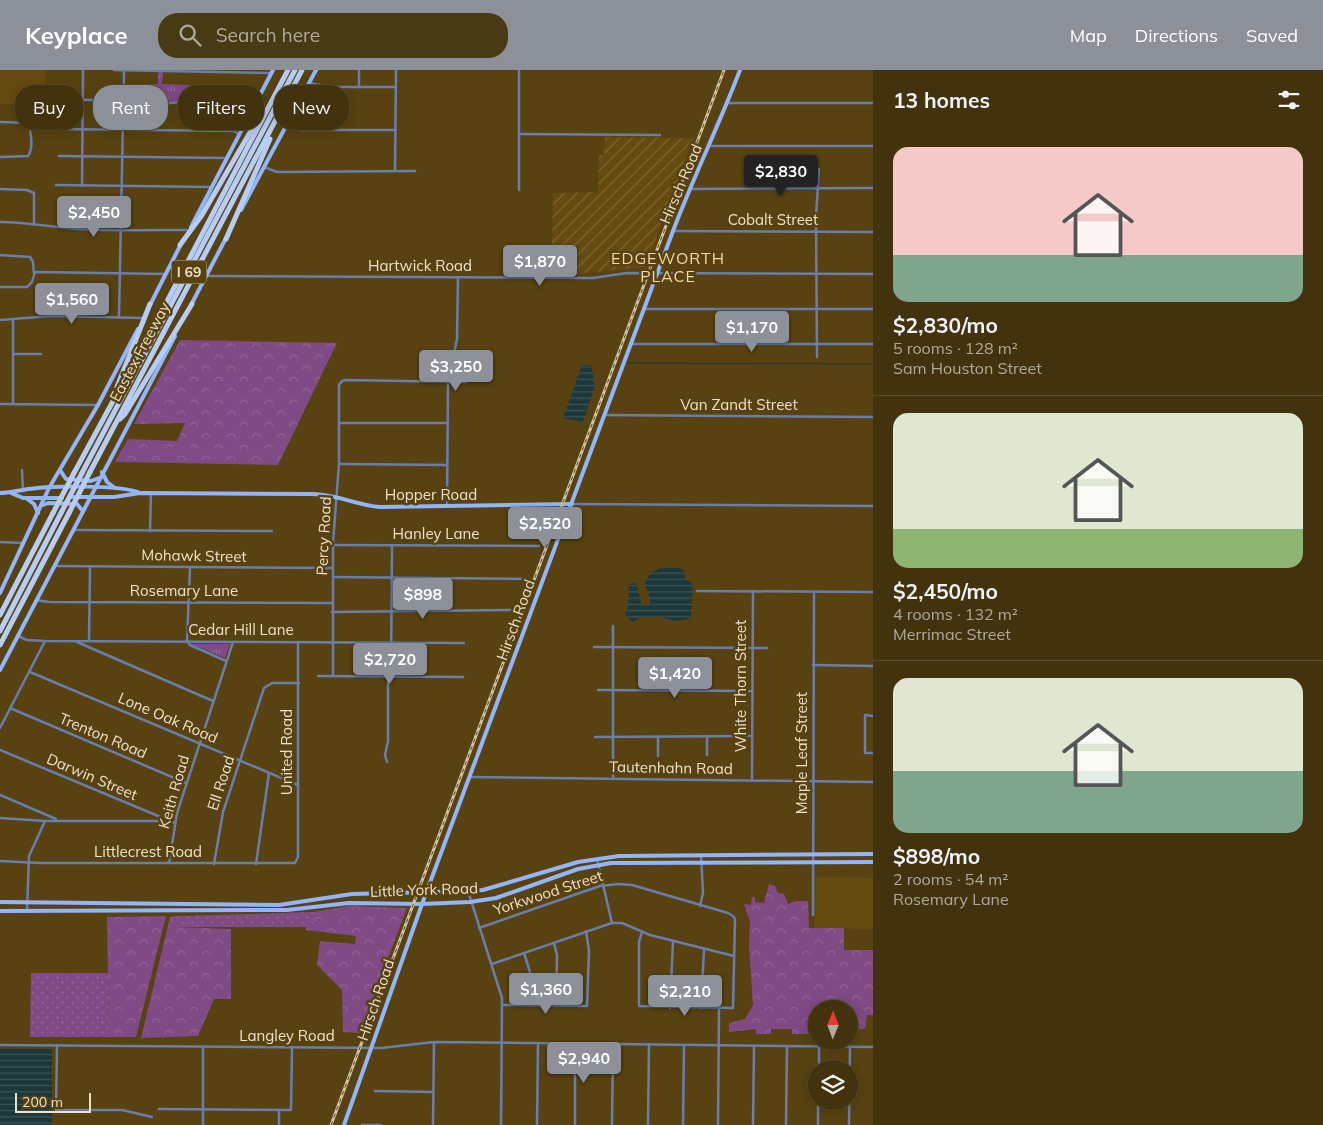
<!DOCTYPE html>
<html lang="en">
<head>
<meta charset="utf-8">
<style>
	:root { --surface:#42320d; --page:#493a16; --text:#f1f3f6; --muted:#aeaa9d; --line:#5a4d2e; --accent:#8c9099 }
	body { margin:0; font-family:Mulish,sans-serif; background:var(--page); color:var(--text); height:100vh; display:flex; flex-direction:column; font-size:19px; white-space:nowrap }
	* { box-sizing:border-box; margin:0 }
	p { font-size:16px; color:var(--muted) }
	.icon { flex:none; width:28px; height:28px; fill:none; stroke:currentColor; stroke-width:2; stroke-linecap:round; stroke-linejoin:round }
	.map { position:relative; flex:1; overflow:hidden }
	.details { display:flex; flex-direction:column; background:var(--surface); width:450px }
	.details>* { flex:none }
	.guide { position:absolute; left:15px; top:15px; width:475px; height:45px; display:flex; gap:10px }
	.needle { width:32px; rotate:1deg }
	.buttons { position:absolute; left:808px; top:930px; display:grid; gap:10px }
	.buttons a { display:grid; place-items:center; width:50px; height:50px; border-radius:50%; background:var(--surface); box-shadow:0 2px 12px #0003,0 0 0 1px var(--line); font-size:25px }
	.scale { position:absolute; left:15px; bottom:12px; width:76px; box-sizing:border-box; padding-left:5px; border:2px solid #eee1c9; border-top:0; font-size:14px; line-height:18px; white-space:nowrap; color:#eee1c9; -webkit-text-stroke:4px #584211; paint-order:stroke }
	.price { position:absolute; translate:-50% -42px; padding:0 11px; border-radius:5px; background:var(--accent); color:#fff; font-size:16px; line-height:32px; filter:drop-shadow(0 1px 2px #0008) }
	.price::after { content:''; position:absolute; left:50%; top:30px; width:15px; height:11px; margin-left:-8px; background:inherit; clip-path:polygon(0 0,100% 0,50% 100%) }
	.price.selected { background:#222; color:#fff }
	ul { padding:0; list-style:none }
	li { display:grid; align-content:center; gap:10px; height:265px; padding:0 20px }
	li+li { border-top:1px solid var(--line) }
	li span { display:grid; place-items:center; height:155px; border-radius:15px; color:#555 }
	li>.icon { margin-inline-start:auto }
	span .icon { width:90px; height:90px; fill:#fffc; stroke-width:1 }
	li b { font-size:21px }
	h2 { display:flex; justify-content:space-between; align-items:center; height:60px; padding:0 20px; font-size:21px }
	.tag { padding:0 18px; border-radius:20px; background:var(--surface); box-shadow:0 2px 12px #0003,0 0 0 1px var(--line); font-size:18px; line-height:45px }
	.tag.selected { background:var(--accent); color:#fff }
	header { display:flex; align-items:center; gap:30px; box-sizing:border-box; height:70px; padding:0 25px; background:var(--accent); color:#fff }
	header strong { font-size:24px }
	nav { display:flex; gap:28px; margin-inline-start:auto; font-size:18px }
	.search { width:350px; height:45px; background:var(--page); display:flex; align-items:center; gap:12px; box-sizing:border-box; padding:0 18px; border-radius:20px; color:var(--muted); font-size:19px }
	main { display:flex; flex:1; min-height:0 }
	.map>svg:first-child { display:block }
</style>
</head>
<body>
<header>
<strong>Keyplace</strong>
<div class="search"><svg class="icon" aria-label="search" viewBox="0 0 24 24"><circle cx="10" cy="10" r="6"/><path d="M15 15l6 6"/></svg>Search here</div>
<nav><a>Map</a><a>Directions</a><a>Saved</a></nav>
</header>
<main>
<div class="map">
<svg width="873" height="1055" viewBox="0 0 873 1055">
	<defs>
		<pattern id="industrial-furrows" width="10" height="10" patternUnits="userSpaceOnUse" patternTransform="scale(1.25)"><rect width="10" height="10" fill="#654b0f"/><path d="M-1 1l2-2M0 10L10 0M9 11l2-2" fill="none" stroke="#7b6531"/></pattern>
		<pattern id="grass-dots" width="8" height="8" patternUnits="userSpaceOnUse" patternTransform="scale(1.25)"><rect width="8" height="8" fill="#7f4a85"/><path d="M2 2h.1M6 6h.1" fill="none" stroke="#916495" stroke-width="1.8" stroke-linecap="round"/></pattern>
		<pattern id="forest-crowns" width="20" height="18" patternUnits="userSpaceOnUse" patternTransform="scale(1.25)"><rect width="20" height="18" fill="#7f4a85"/><path d="M2 6a3 3 0 1 1 6 0M12 15a3 3 0 1 1 6 0" fill="none" stroke="#916495"/></pattern>
		<pattern id="park-tufts" width="24" height="20" patternUnits="userSpaceOnUse" patternTransform="scale(1.25)"><rect width="24" height="20" fill="#7f4a85"/><path d="M3 7l-1-3M5 7V3M7 7l1-3M15 17l-1-3M17 17v-4M19 17l1-3" fill="none" stroke="#916495"/></pattern>
		<pattern id="water-rules" width="6" height="5" patternUnits="userSpaceOnUse" patternTransform="scale(1.25)"><rect width="6" height="5" fill="#1d383a"/><path d="M0 2.5h6" fill="none" stroke="#3e5455"/></pattern>
	</defs>
	<rect width="100%" height="100%" fill="#584211"/>
	<g fill="#654b0f">
		<path d="M 0,0 L 45,0 L 46,27 L 40,27 L 39,34 L 0,34 Z"/>
		<path d="M 815,807 L 873,808 L 873,859 L 814,858 Z"/>
	</g>
	<path fill="url(#industrial-furrows)" d="M 605,67 L 693,68 L 646,197 L 577,204 L 576,178 L 552,178 L 553,123 L 598,122 L 599,85 L 604,85 Z"/>
	<g fill="url(#grass-dots)">
		<path d="M 313,842 L 314,857 L 173,857 L 175,846 Z"/>
		<path d="M 31,903 L 108,903 L 109,967 L 30,967 Z"/>
	</g>
	<g fill="url(#forest-crowns)">
		<path d="M 180,270 L 337,273 L 278,395 L 115,392 L 128,369 L 177,371 L 185,353 L 134,354 Z"/>
		<path d="M 769,814 L 775,816 L 778,823 L 784,824 L 788,834 L 796,831 L 808,831 L 809,858 L 844,858 L 844,880 L 873,880 L 873,945 L 867,945 L 865,959 L 849,959 L 849,939 L 816,939 L 816,964 L 792,964 L 792,959 L 771,959 L 771,964 L 756,964 L 756,959 L 729,962 L 729,953 L 745,949 L 753,935 L 749,876 L 750,852 L 744,834 L 751,835 L 752,827 L 755,827 L 755,832 L 764,833 Z"/>
		<path d="M 349,836 L 407,838 L 360,963 L 343,962 L 342,920 L 317,895 L 320,871 L 355,874 L 356,866 L 306,860 L 306,857 L 313,856 L 313,842 Z"/>
		<path d="M 166,846 L 136,967 L 109,967 L 107,847 Z"/>
		<path d="M 175,846 L 173,857 L 231,859 L 231,929 L 214,929 L 198,966 L 141,968 L 170,847 Z"/>
	</g>
	<g fill="url(#park-tufts)">
		<path d="M 158,2 L 163,2 L 162,14 L 190,15 L 190,29 L 156,34 L 140,30 L 141,14 L 158,14 Z"/>
		<path d="M 191,574 L 230,574 L 225,588 Z"/>
	</g>
	<g fill="url(#water-rules)">
		<path d="M 582,295 L 591,295 L 595,316 L 583,352 L 563,348 Z"/>
		<path d="M 661,497 L 680,498 L 684,501 L 685,508 L 693,515 L 691,546 L 689,549 L 673,551 L 658,546 L 652,548 L 644,546 L 632,552 L 625,545 L 628,536 L 629,514 L 636,513 L 642,535 L 650,536 C 653,516 631,515 661,497 Z"/>
		<rect x="0" y="979" width="52" height="76"/>
	</g>
	<g fill="none" stroke-linecap="round" stroke-linejoin="round">
		<path stroke="#1d383a" stroke-width="1" d="M 629,293 L 873,294"/>
		<g stroke="#687fab" stroke-width="2.5">
			<path d="M 114,0 L 271,3"/>
			<path d="M 359,0 L 359,17"/>
			<path d="M 519,0 L 519,120"/>
			<path d="M 310,13 L 330,17 L 396,17"/>
			<path d="M 53,29 L 137,31 L 155,35 L 187,31 L 256,33"/>
			<path d="M 727,33 L 873,33"/>
			<path d="M 0,52 L 28,53 C 31,63 34,77 28,86 L 0,87"/>
			<path d="M 288,55 L 301,60 L 396,60"/>
			<path d="M 54,59 L 233,61 L 239,64"/>
			<path d="M 519,64 L 660,65"/>
			<path d="M 709,76 L 873,76"/>
			<path d="M 59,86 L 227,88"/>
			<path d="M 264,97 L 277,102 L 415,101"/>
			<path d="M 395,101 L 396,0"/>
			<path d="M 56,115 L 212,117"/>
			<path d="M 82,116 L 83,0"/>
			<path d="M 0,119 L 27,120 L 34,123 L 34,153"/>
			<path d="M 691,119 L 873,118"/>
			<path d="M 0,152 C 26,152 51,157 77,159 C 114,161 152,160 189,160"/>
			<path d="M 673,161 L 873,162"/>
			<path d="M 0,185 L 30,187 L 33,192 L 34,204"/>
			<path d="M 207,206 L 593,208 L 627,203 L 873,204"/>
			<path d="M 0,217 L 27,217 L 32,212 L 35,202 L 166,204"/>
			<path d="M 644,239 L 873,239"/>
			<path d="M 119,246 L 124,0"/>
			<path d="M 0,250 L 51,246 L 143,248"/>
			<path d="M 631,274 L 873,274"/>
			<path d="M 13,284 L 41,284"/>
			<path d="M 817,287 L 816,146 L 819,99"/>
			<path d="M 0,334 L 98,335"/>
			<path d="M 13,334 L 13,250"/>
			<path d="M 604,345 L 873,347"/>
			<path d="M 339,353 L 447,353"/>
			<path d="M 339,394 L 447,395"/>
			<path d="M 22,400 L 23,420"/>
			<path d="M 572,434 L 873,436"/>
			<path d="M 447,435 L 448,312 L 457,269 L 458,208"/>
			<path d="M 74,460 L 272,461"/>
			<path d="M 150,461 L 151,423"/>
			<path d="M 0,472 L 23,473"/>
			<path d="M 333,475 L 539,476"/>
			<path d="M 55,496 L 333,498"/>
			<path d="M 333,507 L 528,509"/>
			<path d="M 697,521 L 873,522"/>
			<path d="M 36,530 L 49,532 L 332,533"/>
			<path d="M 332,542 L 514,540"/>
			<path d="M 18,566 L 27,570 L 45,571 L 464,573"/>
			<path d="M 89,571 L 90,497"/>
			<path d="M 187,571 L 190,498"/>
			<path d="M 187,571 L 190,575 L 226,591"/>
			<path d="M 77,572 L 213,631"/>
			<path d="M 594,577 L 767,578"/>
			<path d="M 813,595 L 873,596"/>
			<path d="M 30,602 L 298,715"/>
			<path d="M 318,606 L 463,607"/>
			<path d="M 333,606 L 333,473 L 339,394 L 339,315 L 342,311 L 346,310 L 466,312"/>
			<path d="M 598,620 L 751,621"/>
			<path d="M 10,638 L 186,713"/>
			<path d="M 873,646 L 865,645 L 865,683 L 873,683"/>
			<path d="M 0,658 L 45,571"/>
			<path d="M 595,667 L 752,666"/>
			<path d="M 658,667 L 658,686"/>
			<path d="M 707,667 L 707,685"/>
			<path d="M 0,680 L 175,753"/>
			<path d="M 387,692 L 385,685 L 388,671 L 388,609 L 391,604 L 392,475"/>
			<path d="M 470,707 L 873,712"/>
			<path d="M 613,709 L 613,556"/>
			<path d="M 752,711 L 753,521"/>
			<path d="M 0,725 L 56,749"/>
			<path d="M 0,748 L 45,751 L 166,751"/>
			<path d="M 597,789 L 612,853"/>
			<path d="M 0,791 L 40,793 L 295,793 L 298,787 L 298,572"/>
			<path d="M 169,793 L 177,743 L 233,572"/>
			<path d="M 214,794 L 223,742 L 264,618 L 272,613 L 299,613"/>
			<path d="M 256,794 L 269,703"/>
			<path d="M 468,821 L 502,928 L 501,1055"/>
			<path d="M 700,836 L 703,823 L 701,785"/>
			<path d="M 27,841 L 29,786 L 45,751"/>
			<path d="M 813,845 L 814,522"/>
			<path d="M 479,858 L 600,816 L 618,814 L 632,815 L 728,843 L 733,846 L 735,849 L 733,938 L 639,936 L 639,872 L 642,862"/>
			<path d="M 554,873 L 557,885 L 556,936"/>
			<path d="M 524,883 L 530,902"/>
			<path d="M 492,894 L 612,853 L 622,853 L 650,865 L 734,886"/>
			<path d="M 503,935 L 587,936 L 589,881 L 586,861"/>
			<path d="M 670,938 L 673,871"/>
			<path d="M 701,938 L 704,880"/>
			<path d="M 0,975 L 381,978 L 434,972 L 873,977"/>
			<path d="M 57,975 L 56,1040 L 122,1040 L 152,1047"/>
			<path d="M 819,999 L 819,977"/>
			<path d="M 375,1021 L 433,1022"/>
			<path d="M 159,1039 L 291,1040 L 292,977"/>
			<path d="M 203,1055 L 203,977"/>
			<path d="M 279,1055 L 279,1042"/>
			<path d="M 362,1055 L 381,1055"/>
			<path d="M 433,1055 L 434,972"/>
			<path d="M 537,1055 L 538,973"/>
			<path d="M 575,1055 L 575,974"/>
			<path d="M 612,1055 L 613,974"/>
			<path d="M 648,1055 L 649,974"/>
			<path d="M 683,1055 L 684,975"/>
			<path d="M 718,1055 L 719,939"/>
			<path d="M 753,1055 L 754,977"/>
			<path d="M 786,1055 L 787,977"/>
			<path d="M 818,1055 L 818,1031"/>
			<path d="M 849,1055 L 850,977"/>
		</g>
		<g stroke="#91b6fe" stroke-width="4">
			<path d="M 241,140 L 316,0"/>
			<path d="M 191,157 L 273,0"/>
			<path d="M 150,235 L 181,174"/>
			<path d="M 191,235 L 226,168"/>
			<path d="M 60,400 L 66,409 L 91,411 L 99,408"/>
			<path d="M 102,402 L 107,412 L 115,418"/>
			<path d="M 0,423 C 9,423 15,421 23,420 C 46,416 121,414 140,423"/>
			<path d="M 11,423 L 23,428 L 62,428"/>
			<path d="M 69,427 L 114,427 L 140,423 L 312,424 C 336,424 356,435 380,437 L 572,434"/>
			<path d="M 26,428 L 34,434 L 38,443"/>
			<path d="M 43,435 L 48,433 L 77,434 L 82,440"/>
			<path d="M 0,523 L 49,418 L 98,335 L 138,259"/>
			<path d="M 0,600 L 175,266"/>
			<path d="M 0,832 L 279,835 L 352,824 L 468,821 L 483,820 L 578,792 L 619,786 L 873,784"/>
			<path d="M 0,841 L 287,840 L 349,833 L 422,834 L 470,832 L 496,828 L 578,799 L 611,793 L 873,792"/>
			<path d="M 344,1055 L 422,834 L 673,161 C 694,106 719,55 740,0"/>
		</g>
		<g stroke="#b6cdf8" stroke-width="5">
			<path d="M 226,169 L 270,69"/>
			<path d="M 180,175 L 202,145 L 263,40"/>
			<path d="M 117,317 L 150,234"/>
			<path d="M 120,349 L 125,344 L 192,234"/>
			<path d="M 90,402 L 302,0"/>
			<path d="M 74,403 L 163,239 L 288,0"/>
			<path d="M 82,403 L 295,0"/>
			<path d="M 0,545 L 53,443"/>
			<path d="M 0,561 L 61,443"/>
			<path d="M 0,575 L 69,443"/>
		</g>
		<defs>
			<path id="rail" d="M 331,1055 L 724,0"/>
		</defs>
		<use href="#rail" stroke="#d1c3a6" stroke-width="3"/>
		<use href="#rail" stroke="#584211" stroke-width="1" stroke-dasharray="4" stroke-linecap="butt"/>
		<g stroke="#b6cdf8" stroke-width="5">
			<path d="M 53,443 L 74,403"/>
			<path d="M 61,443 L 82,403"/>
			<path d="M 69,443 L 90,402"/>
		</g>
	</g>
	<g text-anchor="middle" stroke-width="5" stroke-linejoin="round" paint-order="stroke">
		<rect fill="#584211" stroke="#c1b192" stroke-width="1" x="171.5" y="190.5" width="35" height="23" rx="4"/>
		<g font-size="14" font-weight="bold" fill="#eee1c9">
			<text x="189" y="207">I 69</text>
		</g>
		<g font-size="15" fill="#eee1c9" stroke="#584211">
			<text transform="translate(681 114) rotate(-67)" y="5">Hirsch Road</text>
			<text x="773" y="155">Cobalt Street</text>
			<text x="420" y="201">Hartwick Road</text>
			<text transform="translate(140 282) rotate(-62)" y="5">Eastex Freeway</text>
			<text x="739" y="340">Van Zandt Street</text>
			<text x="431" y="430">Hopper Road</text>
			<text x="436" y="469">Hanley Lane</text>
			<text transform="translate(324 466) rotate(-87)" y="5">Percy Road</text>
			<text transform="translate(194 486) rotate(1)" y="5">Mohawk Street</text>
			<text x="184" y="526">Rosemary Lane</text>
			<text transform="translate(516 550) rotate(-70)" y="5">Hirsch Road</text>
			<text x="241" y="565">Cedar Hill Lane</text>
			<text transform="translate(741 616) rotate(-90)" y="5">White Thorn Street</text>
			<text transform="translate(168 648) rotate(23)" y="5">Lone Oak Road</text>
			<text transform="translate(103 666) rotate(23)" y="5">Trenton Road</text>
			<text transform="translate(287 682) rotate(-90)" y="5">United Road</text>
			<text transform="translate(802 683) rotate(-90)" y="5">Maple Leaf Street</text>
			<text transform="translate(671 698) rotate(1)" y="5">Tautenhahn Road</text>
			<text transform="translate(92 707) rotate(23)" y="5">Darwin Street</text>
			<text transform="translate(221 713) rotate(-72)" y="5">Ell Road</text>
			<text transform="translate(174 722) rotate(-74)" y="5">Keith Road</text>
			<text x="148" y="787">Littlecrest Road</text>
			<text transform="translate(424 820) rotate(-2)" y="5">Little York Road</text>
			<text transform="translate(548 823) rotate(-18)" y="5">Yorkwood Street</text>
			<text transform="translate(376 930) rotate(-71)" y="5">Hirsch Road</text>
			<text x="287" y="971">Langley Road</text>
		</g>
		<g font-size="16" letter-spacing="1" fill="#f4d9a7" stroke="#584211">
			<text x="668" y="194">EDGEWORTH<tspan x="668" dy="18">PLACE</tspan></text>
		</g>
	</g>
</svg>
<div class="buttons">
<a><svg class="needle" viewBox="-14 -14 28 28"><path d="M0-13l5 13h-10z" fill="#e53935"/><path d="M0 13l5-13h-10z" fill="#aeaa9d"/></svg></a>
<a><svg class="icon" aria-label="layers" viewBox="0 0 24 24"><path d="M12 4l9 5-9 5-9-5zM3 14l9 5 9-5"/></svg></a>
</div>
<div class="scale">200 m</div>
<b class="price selected" style="left:781px;top:127px">$2,830</b>
<b class="price" style="left:94px;top:168px">$2,450</b>
<b class="price" style="left:540px;top:217px">$1,870</b>
<b class="price" style="left:72px;top:255px">$1,560</b>
<b class="price" style="left:752px;top:283px">$1,170</b>
<b class="price" style="left:456px;top:322px">$3,250</b>
<b class="price" style="left:545px;top:479px">$2,520</b>
<b class="price" style="left:423px;top:550px">$898</b>
<b class="price" style="left:390px;top:615px">$2,720</b>
<b class="price" style="left:675px;top:629px">$1,420</b>
<b class="price" style="left:546px;top:945px">$1,360</b>
<b class="price" style="left:685px;top:947px">$2,210</b>
<b class="price" style="left:584px;top:1014px">$2,940</b>
<div class="guide">
<a class="tag">Buy</a>
<a class="tag selected">Rent</a>
<a class="tag">Filters</a>
<a class="tag">New</a>
</div>
</div>
<section class="details">
<h2>13 homes<svg class="icon" aria-label="filters" viewBox="0 0 24 24"><path d="M4 7h16M4 17h16"/><circle cx="9" cy="7" r="2"/><circle cx="15" cy="17" r="2"/></svg></h2>
<ul>
<li><span style="background:linear-gradient(#f6c9c9 70%,#7fa58c 0)"><svg class="icon" aria-label="home" viewBox="0 0 24 24"><path d="M3 11l9-7 9 7M6 9v11h12V9"/></svg></span><div><b>$2,830/mo</b><p>5 rooms · 128 m²</p><p>Sam Houston Street</p></div></li>
<li><span style="background:linear-gradient(#dfe7d0 75%,#8fb573 0)"><svg class="icon" aria-label="home" viewBox="0 0 24 24"><path d="M3 11l9-7 9 7M6 9v11h12V9"/></svg></span><div><b>$2,450/mo</b><p>4 rooms · 132 m²</p><p>Merrimac Street</p></div></li>
<li><span style="background:linear-gradient(#dfe7d0 60%,#7fa58c 0)"><svg class="icon" aria-label="home" viewBox="0 0 24 24"><path d="M3 11l9-7 9 7M6 9v11h12V9"/></svg></span><div><b>$898/mo</b><p>2 rooms · 54 m²</p><p>Rosemary Lane</p></div></li>
</ul>
</section>
</main>
</body>
</html>
